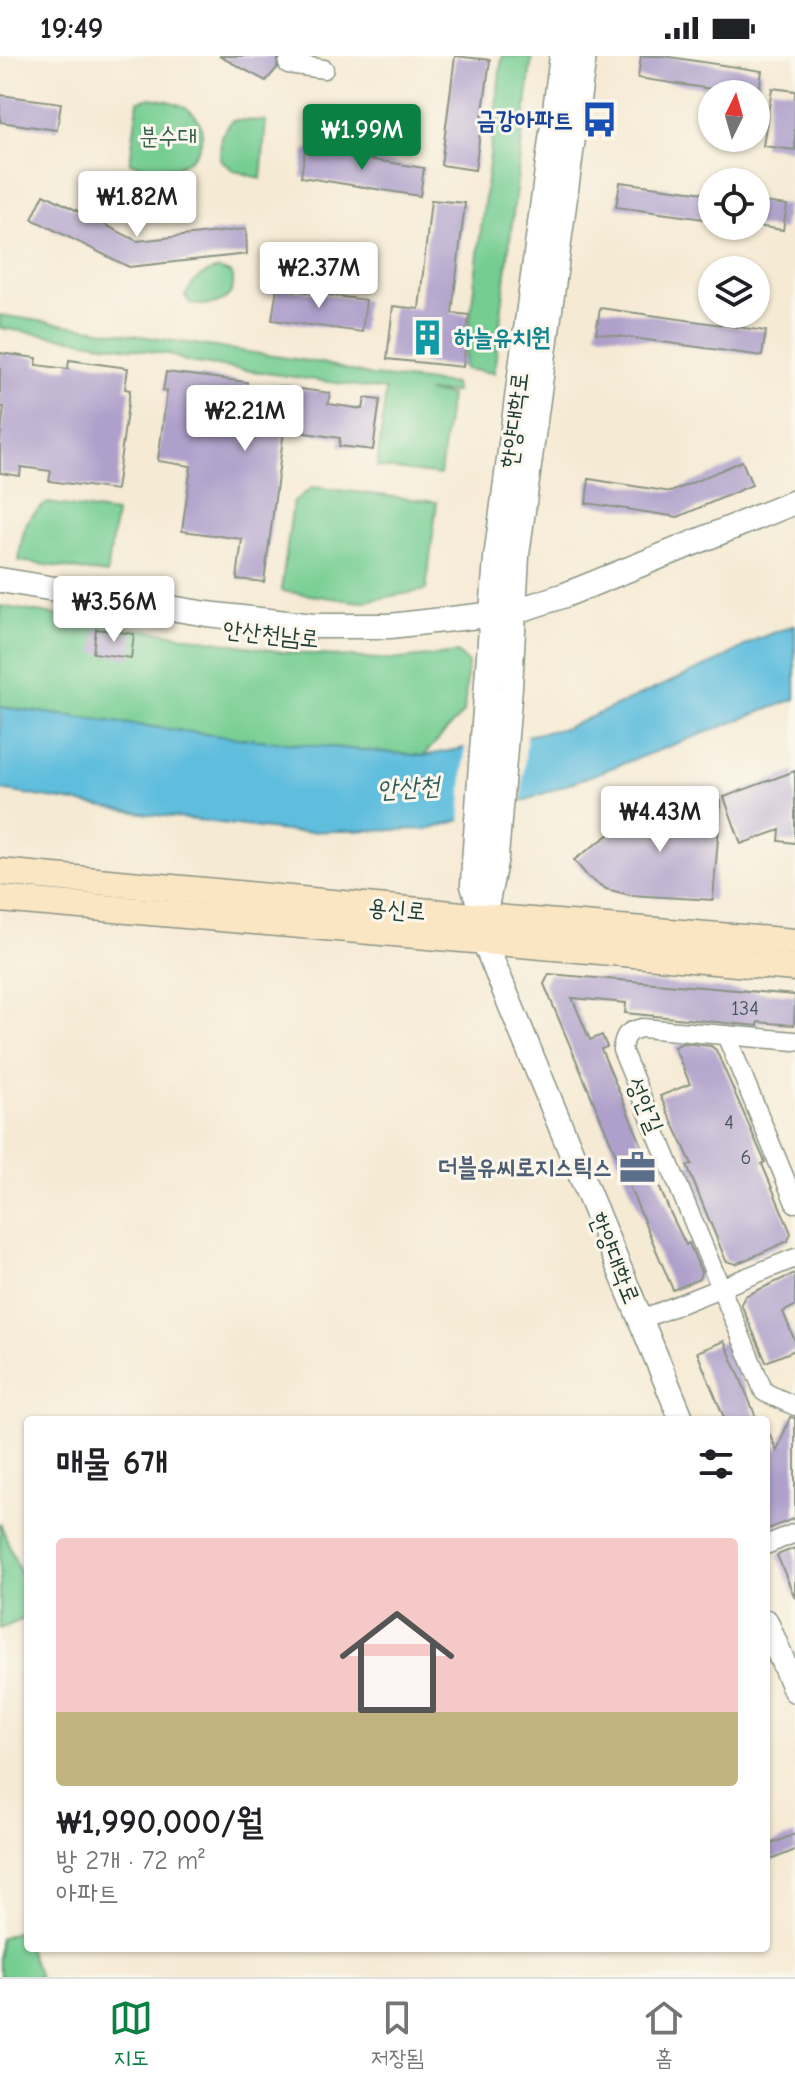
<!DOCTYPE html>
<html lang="ko">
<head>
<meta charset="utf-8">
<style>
	:root { --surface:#fff; --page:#f6f6f6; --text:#202124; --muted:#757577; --line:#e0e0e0; --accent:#0b8043 }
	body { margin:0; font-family:"Comic Neue","Poor Story",sans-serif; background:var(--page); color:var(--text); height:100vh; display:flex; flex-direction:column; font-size:30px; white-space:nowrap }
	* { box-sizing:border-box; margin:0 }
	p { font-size:26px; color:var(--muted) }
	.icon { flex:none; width:44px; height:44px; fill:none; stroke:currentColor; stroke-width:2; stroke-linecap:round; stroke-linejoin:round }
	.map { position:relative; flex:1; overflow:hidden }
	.drawer { position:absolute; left:24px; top:1360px; width:746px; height:536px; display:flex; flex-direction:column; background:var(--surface); border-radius:8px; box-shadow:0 2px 6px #0004 }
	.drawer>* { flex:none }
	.needle { width:52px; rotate:5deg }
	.fabs { position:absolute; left:698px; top:24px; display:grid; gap:16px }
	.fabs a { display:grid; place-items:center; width:72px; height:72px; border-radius:50%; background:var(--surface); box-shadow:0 2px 6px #0004; font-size:40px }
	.price { position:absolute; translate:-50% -68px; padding:0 18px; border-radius:8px; background:#fff; color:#222; font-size:26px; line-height:52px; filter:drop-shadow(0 2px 4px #0008) }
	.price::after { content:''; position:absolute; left:50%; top:48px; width:24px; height:18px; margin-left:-12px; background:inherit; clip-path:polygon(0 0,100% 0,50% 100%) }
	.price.on { background:var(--accent); color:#fff }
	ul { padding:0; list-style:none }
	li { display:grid; align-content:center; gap:16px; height:424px; padding:0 32px }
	li span { display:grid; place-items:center; height:248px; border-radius:8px; color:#555 }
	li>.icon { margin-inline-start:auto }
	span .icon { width:144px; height:144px; fill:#fffc; stroke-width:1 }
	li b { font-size:34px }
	h2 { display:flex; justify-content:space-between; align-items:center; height:96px; padding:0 32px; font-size:34px }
	.status { display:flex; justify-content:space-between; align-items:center; height:56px; padding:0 40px; background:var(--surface); direction:ltr }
	.status svg { height:22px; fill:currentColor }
	.tab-bar { display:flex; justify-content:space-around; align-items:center; height:112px; border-top:2px solid var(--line); background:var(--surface); font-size:22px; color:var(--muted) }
	.tab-bar a { display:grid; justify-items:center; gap:4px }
	.tab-bar .on { color:var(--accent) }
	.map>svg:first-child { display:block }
</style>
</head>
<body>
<div class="status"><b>19:49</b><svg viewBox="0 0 49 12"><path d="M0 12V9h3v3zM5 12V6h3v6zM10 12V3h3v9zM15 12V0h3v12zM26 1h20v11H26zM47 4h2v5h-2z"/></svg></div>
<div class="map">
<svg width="795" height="1921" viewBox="0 0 795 1921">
	<rect width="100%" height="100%" fill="#fbf7ec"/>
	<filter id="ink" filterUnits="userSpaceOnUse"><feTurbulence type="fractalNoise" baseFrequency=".0125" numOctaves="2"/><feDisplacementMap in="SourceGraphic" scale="16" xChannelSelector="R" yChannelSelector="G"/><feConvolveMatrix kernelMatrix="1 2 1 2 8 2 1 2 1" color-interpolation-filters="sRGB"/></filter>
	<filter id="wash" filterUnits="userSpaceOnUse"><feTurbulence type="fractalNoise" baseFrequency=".006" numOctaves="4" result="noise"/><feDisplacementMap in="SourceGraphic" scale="32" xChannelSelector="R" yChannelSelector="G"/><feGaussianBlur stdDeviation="1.8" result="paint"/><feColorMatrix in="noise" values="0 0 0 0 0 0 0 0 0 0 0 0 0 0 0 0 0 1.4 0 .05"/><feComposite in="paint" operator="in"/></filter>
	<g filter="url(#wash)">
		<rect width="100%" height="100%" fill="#f5ead4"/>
		<g fill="#74cd92" stroke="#4a8563" stroke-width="2">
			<path d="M 502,0 L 532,0 L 494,317 L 464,313 Z"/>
			<path d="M 151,42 C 164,44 177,46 188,53 C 213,70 202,105 174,111 C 160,114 144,110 130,107 L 138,45 Z"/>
			<path d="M 232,64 L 266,65 L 261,123 L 233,114 L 220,103 L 221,80 Z"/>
			<path d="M 219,213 L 232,218 C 239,246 212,251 191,248 L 185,240 C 194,224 201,217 219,213 Z"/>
			<path d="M 0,259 L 321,307 L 372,320 L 454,328 L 455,336 L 426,336 L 450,339 L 440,419 L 377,411 L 386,334 L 188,306 L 168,298 L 0,272 Z"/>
			<path d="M 313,431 L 437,446 L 426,534 L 360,546 L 281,535 L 293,446 Z"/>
			<path d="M 48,447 L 116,457 L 107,518 L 19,505 C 23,477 21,462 48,447 Z"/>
			<path d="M 0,550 L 282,596 L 391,604 L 457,597 L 468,607 L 464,656 L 423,700 L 228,681 L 0,651 Z"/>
			<path d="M 0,1467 L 28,1535 L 28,1561 L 0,1573 Z"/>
			<path d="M 21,1874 L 40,1921 L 0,1921 L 0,1882 Z"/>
		</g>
		<path fill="#5fbddd" stroke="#3f7d88" stroke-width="2" d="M 795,569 L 795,643 L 526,744 L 431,773 L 293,776 L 148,758 L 0,734 L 0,651 L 228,681 L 423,700 L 566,672 L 720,604 L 757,583 Z"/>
		<path fill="#f5ead4" d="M 527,676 L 521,750 L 460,769 L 465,687 Z"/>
		<g id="blocks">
			<g fill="#afa0cb">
				<path d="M 219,0 L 275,0 L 278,2 L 277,12 L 266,25 Z"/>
				<path d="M 455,0 L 490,4 L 475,114 L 441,109 Z"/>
				<path d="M 641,0 L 663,0 L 762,15 L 758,40 L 638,22 Z"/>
				<path d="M 772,32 L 795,35 L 795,94 L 763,90 Z"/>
				<path d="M 0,39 L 61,47 L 57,74 L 0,66 Z"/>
				<path d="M 305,93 L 424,112 L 420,140 L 301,121 Z"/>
				<path d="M 620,126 L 712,138 L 712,164 L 616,151 Z"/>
				<path d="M 44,138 L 137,185 L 246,173 L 247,198 L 129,211 L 32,163 Z"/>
				<path d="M 431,144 L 465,147 L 452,257 L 469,259 L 463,311 L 387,303 L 393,250 L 419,253 Z"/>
				<path d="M 756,145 L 787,149 L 783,174 L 756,170 Z"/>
				<path d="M 277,232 L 366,244 L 362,276 L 272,264 Z"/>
				<path d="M 600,252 L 766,275 L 762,300 L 596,277 Z"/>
				<path d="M 0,297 L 37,302 L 36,309 L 68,313 L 69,304 L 128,312 L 125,333 L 130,334 L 116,434 L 49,425 L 51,415 L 21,411 L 20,420 L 0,417 L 0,384 L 4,351 L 0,351 Z"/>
				<path d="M 166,316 L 247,326 L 246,337 L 277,341 L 278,330 L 330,337 L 328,348 L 363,353 L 365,342 L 380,344 L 373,394 L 339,390 L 340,382 L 284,374 L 264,526 L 237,523 L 242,483 L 182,475 L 191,410 L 158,405 L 167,335 L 163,335 Z"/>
				<path d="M 742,405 L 752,429 L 678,461 L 586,447 L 589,423 L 671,436 Z"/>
				<path d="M 96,573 L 134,578 L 131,602 L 93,597 Z"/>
				<path d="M 795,715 L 795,787 L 779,785 L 780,774 L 741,788 L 724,741 Z"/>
				<path d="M 721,745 L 713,844 L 630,839 L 606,833 L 588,821 L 574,804 L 624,768 L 654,756 L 692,746 Z"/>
				<path d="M 549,918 L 795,939 L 794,969 L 758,966 L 758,970 L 625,957 L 626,947 L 572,942 L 590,984 L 602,979 L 607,991 L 601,993 L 670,1156 L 686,1189 L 689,1187 L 701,1216 L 699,1223 L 673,1234 L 544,928 Z"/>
				<path d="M 682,987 L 711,990 L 716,994 L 765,1106 L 762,1108 L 791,1177 L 788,1185 L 736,1208 L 726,1205 L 687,1110 L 692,1108 L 660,1040 L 690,1028 L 674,991 Z"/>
				<path d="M 795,1217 L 795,1250 L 783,1256 L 795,1285 L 795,1294 L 766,1306 L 741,1248 L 745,1240 Z"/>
				<path d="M 724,1285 L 739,1319 L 757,1364 L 725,1364 L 710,1328 L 697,1296 Z"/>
				<path d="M 790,1361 L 795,1362 L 795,1462 L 766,1474 L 766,1370 L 777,1395 Z"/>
				<path d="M 795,1492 L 795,1542 L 777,1499 Z"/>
				<path d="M 795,1778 L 795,1794 L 766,1806 L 766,1790 Z"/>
			</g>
		</g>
	</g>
	<g filter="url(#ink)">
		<use href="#blocks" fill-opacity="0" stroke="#8a9484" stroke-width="2"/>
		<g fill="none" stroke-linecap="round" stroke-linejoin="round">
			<defs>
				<g id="minor">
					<path d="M 288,8 L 324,13"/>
					<path d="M 726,979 L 795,1147"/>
					<path d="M 795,985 L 642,972 C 627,975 624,979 622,994 L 764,1336 L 795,1350"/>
					<path d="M 640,1264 L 795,1202"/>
					<path d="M 766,1489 L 795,1477"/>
				</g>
				<g id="tertiary">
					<path d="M 584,0 L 517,499 L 510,631 L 496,801 L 484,861 L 484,885 L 682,1364"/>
					<path d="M 0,524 L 207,558 L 314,570 L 390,570 L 513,556 L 565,539 L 795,446"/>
					<path d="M 484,861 L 473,830 L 474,806 L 496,502 L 562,0"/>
					<path d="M 766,1566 L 795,1634"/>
				</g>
				<g id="secondary">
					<path d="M 0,816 L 484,861 L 795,886"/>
					<path d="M 0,843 L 795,912"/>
				</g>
			</defs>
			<use href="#minor" stroke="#8a9484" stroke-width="21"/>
			<use href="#tertiary" stroke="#8a9484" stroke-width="27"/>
			<use href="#secondary" stroke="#8a9484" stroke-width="29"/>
			<use href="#minor" stroke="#fff" stroke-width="18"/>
			<use href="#tertiary" stroke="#fff" stroke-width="24"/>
			<use href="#secondary" stroke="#fbe6c4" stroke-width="26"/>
		</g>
	</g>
	<defs>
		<symbol id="bus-bare" viewBox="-9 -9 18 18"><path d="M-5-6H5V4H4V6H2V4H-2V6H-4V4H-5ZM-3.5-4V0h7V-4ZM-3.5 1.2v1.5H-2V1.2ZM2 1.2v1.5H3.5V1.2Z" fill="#1a4fb4" stroke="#fbf7ec" stroke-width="2.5" paint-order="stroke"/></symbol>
		<symbol id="building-bare" viewBox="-9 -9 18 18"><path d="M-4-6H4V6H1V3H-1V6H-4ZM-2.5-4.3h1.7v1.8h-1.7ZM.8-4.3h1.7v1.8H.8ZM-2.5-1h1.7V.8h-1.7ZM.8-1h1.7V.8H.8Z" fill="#0f9aa8" stroke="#fbf7ec" stroke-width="2.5" paint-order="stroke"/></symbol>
		<symbol id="office-bare" viewBox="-9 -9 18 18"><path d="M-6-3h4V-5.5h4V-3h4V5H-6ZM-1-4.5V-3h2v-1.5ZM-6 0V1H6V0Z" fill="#5c6f8a" stroke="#fbf7ec" stroke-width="2.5" paint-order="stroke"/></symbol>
	</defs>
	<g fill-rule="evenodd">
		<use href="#bus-bare" x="574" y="38" width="51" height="51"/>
		<use href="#building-bare" x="402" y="256" width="51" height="51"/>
		<use href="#office-bare" x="612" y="1086" width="51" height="51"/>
	</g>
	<g text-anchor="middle" stroke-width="6" stroke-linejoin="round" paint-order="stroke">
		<g font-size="20" fill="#43565a">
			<text x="745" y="959">134</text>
			<text x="729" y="1073">4</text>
			<text x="746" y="1108">6</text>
		</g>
		<g font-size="24" font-weight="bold" fill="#164399" stroke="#fbf7ec" text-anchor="end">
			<text x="573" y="72">금강아파트</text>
		</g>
		<g font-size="24" fill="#34614c" stroke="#fbf7ec">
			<text x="168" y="88">분수대</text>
		</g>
		<g font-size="24" font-weight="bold" fill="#0d838f" stroke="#fbf7ec" text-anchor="start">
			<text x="454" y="289">하늘유치원</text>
		</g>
		<g font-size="24" fill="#1f3d34" stroke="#fbf7ec">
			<text transform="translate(514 364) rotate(-83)" y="8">한양대학로</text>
			<text transform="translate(271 578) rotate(6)" y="8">안산천남로</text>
			<text transform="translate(397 853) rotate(5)" y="8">용신로</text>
			<text transform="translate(645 1049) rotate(67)" y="8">성안길</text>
			<text transform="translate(615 1202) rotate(68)" y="8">한양대학로</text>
		</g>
		<g font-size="24" font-weight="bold" fill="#4e5e75" stroke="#fbf7ec" text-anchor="end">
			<text x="612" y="1119">더블유씨로지스틱스</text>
		</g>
		<g font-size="26" font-style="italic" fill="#2f5d5e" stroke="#fbf7ec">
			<text transform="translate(408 731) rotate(-4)" y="9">안산천</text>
		</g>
	</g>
</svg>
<div class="fabs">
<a><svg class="needle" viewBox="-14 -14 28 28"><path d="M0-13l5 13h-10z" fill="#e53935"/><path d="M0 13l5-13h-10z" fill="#757577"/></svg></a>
<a><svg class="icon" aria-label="locate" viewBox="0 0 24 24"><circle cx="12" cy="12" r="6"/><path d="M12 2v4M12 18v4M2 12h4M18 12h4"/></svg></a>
<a><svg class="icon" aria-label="layers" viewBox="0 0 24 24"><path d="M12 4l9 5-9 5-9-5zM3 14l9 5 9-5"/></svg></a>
</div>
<b class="price on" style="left:362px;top:116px">₩1.99M</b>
<b class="price" style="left:137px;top:183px">₩1.82M</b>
<b class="price" style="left:319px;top:254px">₩2.37M</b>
<b class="price" style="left:245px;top:397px">₩2.21M</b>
<b class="price" style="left:114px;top:588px">₩3.56M</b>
<b class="price" style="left:660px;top:798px">₩4.43M</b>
<section class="drawer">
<h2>매물 6개<svg class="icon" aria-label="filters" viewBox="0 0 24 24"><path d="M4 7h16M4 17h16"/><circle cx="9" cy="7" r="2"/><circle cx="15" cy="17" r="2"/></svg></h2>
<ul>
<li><span style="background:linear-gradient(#f6c9c9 70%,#c2b280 0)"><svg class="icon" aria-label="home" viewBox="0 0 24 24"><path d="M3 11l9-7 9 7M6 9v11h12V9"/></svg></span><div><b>₩1,990,000/월</b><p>방 2개 · 72 m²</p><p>아파트</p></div></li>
</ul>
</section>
</div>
<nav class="tab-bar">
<a class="on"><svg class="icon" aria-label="map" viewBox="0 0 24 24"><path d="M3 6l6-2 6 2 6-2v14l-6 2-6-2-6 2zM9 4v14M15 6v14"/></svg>지도</a>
<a><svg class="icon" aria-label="saved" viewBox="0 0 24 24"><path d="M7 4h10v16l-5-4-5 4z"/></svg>저장됨</a>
<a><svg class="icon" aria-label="home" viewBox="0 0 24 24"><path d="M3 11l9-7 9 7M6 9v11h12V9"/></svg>홈</a>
</nav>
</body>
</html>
